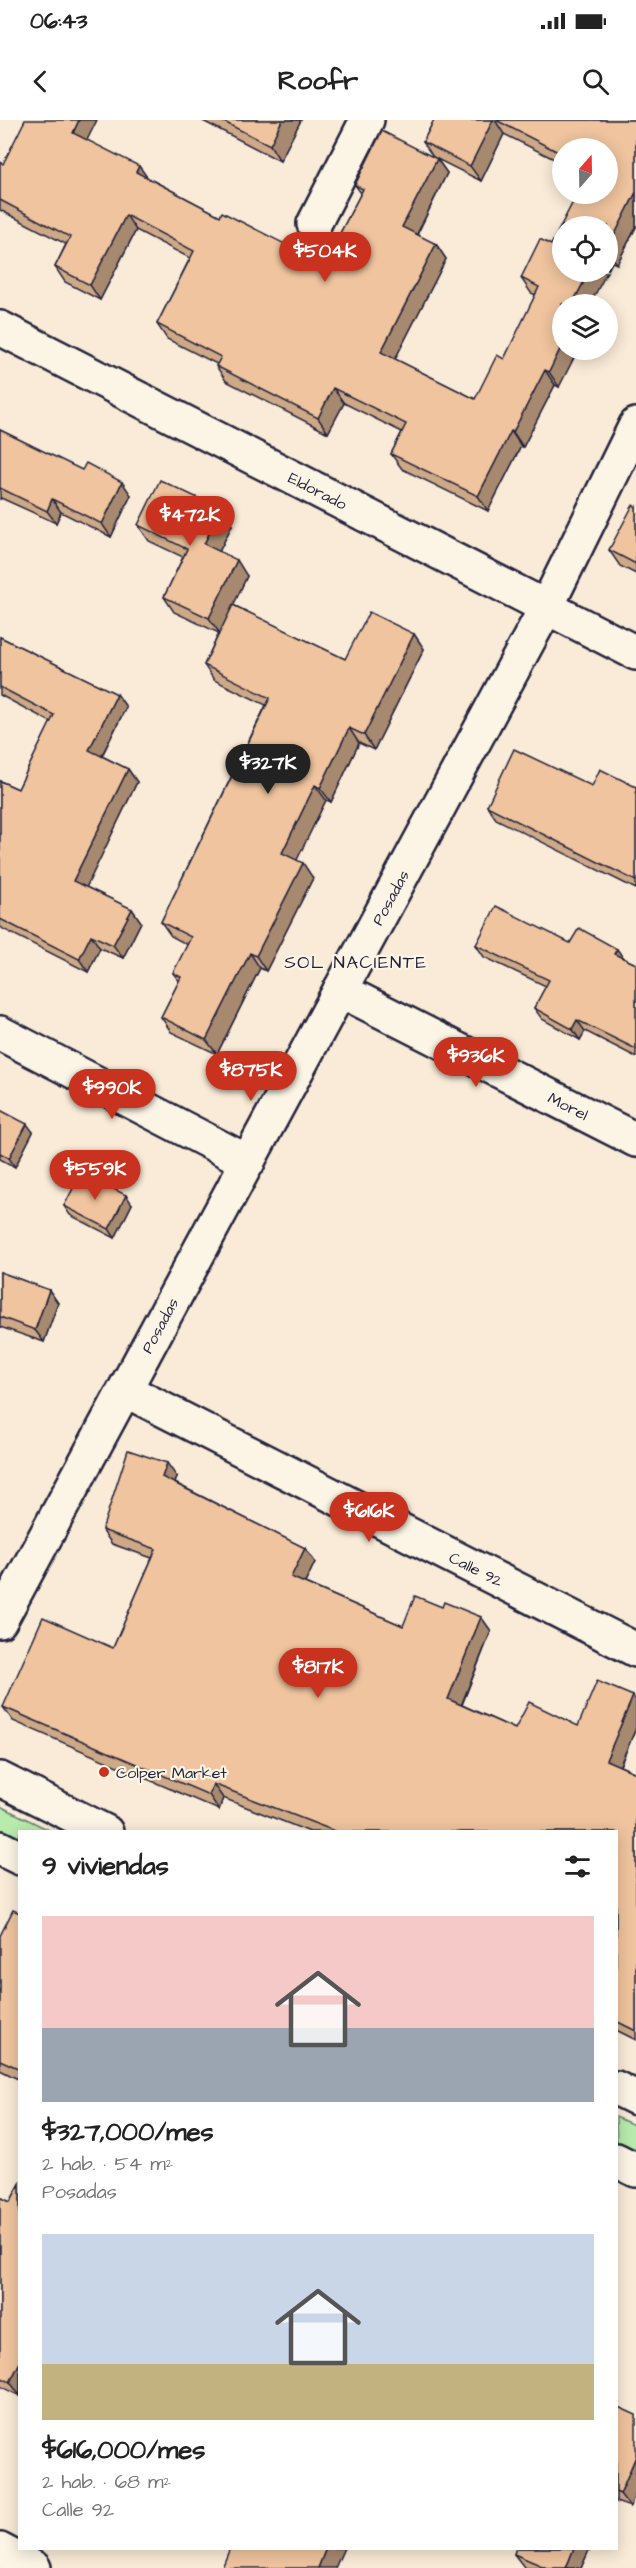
<!DOCTYPE html>
<html lang="es">
<head>
<meta charset="utf-8">
<style>
	:root { --surface:#fff; --page:#f6f6f6; --text:#222; --muted:#767676; --accent:#c8321e }
	body { margin:0; font-family:"Architects Daughter",sans-serif; background:var(--page); color:var(--text); height:100vh; display:flex; flex-direction:column; font-size:22px; white-space:nowrap }
	* { box-sizing:border-box; margin:0 }
	p { font-size:20px; color:var(--muted) }
	.icon { flex:none; width:33px; height:33px; fill:none; stroke:currentColor; stroke-width:2; stroke-linecap:round; stroke-linejoin:round }
	.map { position:relative; flex:1; overflow:hidden }
	.sheet { position:absolute; left:18px; top:1710px; width:600px; height:720px; display:flex; flex-direction:column; background:var(--surface); border-radius:0px; box-shadow:0 3px 15px #0003 }
	.sheet>* { flex:none }
	.needle { width:39px; rotate:20deg }
	.tools { position:absolute; left:552px; top:18px; display:grid; gap:12px }
	.tools a { display:grid; place-items:center; width:66px; height:66px; border-radius:50%; background:var(--surface); box-shadow:0 3px 15px #0003; font-size:30px }
	.price { position:absolute; translate:-50% -51px; padding:0 14px; border-radius:21px; background:var(--accent); color:#fff; font-size:20px; line-height:39px; filter:drop-shadow(0 2px 3px #0008) }
	.price::after { content:''; position:absolute; left:50%; top:36px; width:18px; height:14px; margin-left:-9px; background:inherit; clip-path:polygon(0 0,100% 0,50% 100%) }
	.price.current { background:#222; color:#fff }
	ul { padding:0; list-style:none }
	li { display:grid; align-content:center; gap:12px; height:318px; padding:0 24px }
	li span { display:grid; place-items:center; height:186px; border-radius:0px; color:#555 }
	li>.icon { margin-inline-start:auto }
	span .icon { width:108px; height:108px; fill:#fffc; stroke-width:1 }
	li b { font-size:26px }
	h2 { display:flex; justify-content:space-between; align-items:center; height:72px; padding:0 24px; font-size:26px }
	.status { display:flex; justify-content:space-between; align-items:center; height:42px; padding:0 30px; background:var(--surface); direction:ltr }
	.status svg { height:16px; fill:currentColor }
	header { display:flex; justify-content:space-between; align-items:center; height:78px; padding:0 24px; background:var(--surface); font-size:27px; font-weight:700 }
	.map>svg:first-child { display:block }
</style>
</head>
<body>
<div class="status"><b>06:43</b><svg viewBox="0 0 49 12"><path d="M0 12V9h3v3zM5 12V6h3v6zM10 12V3h3v9zM15 12V0h3v12zM26 1h20v11H26zM47 4h2v5h-2z"/></svg></div>
<header><svg class="icon" aria-label="back" viewBox="0 0 24 24"><path d="M15 5l-7 7 7 7"/></svg>Roofr<svg class="icon" aria-label="search" viewBox="0 0 24 24"><circle cx="10" cy="10" r="6"/><path d="M15 15l6 6"/></svg></header>
<div class="map">
<svg width="636" height="2448" viewBox="0 0 636 2448">
	<rect width="100%" height="100%" fill="#f9ebd7"/>
	<filter id="ink" filterUnits="userSpaceOnUse"><feTurbulence type="fractalNoise" baseFrequency=".0167" numOctaves="2"/><feDisplacementMap in="SourceGraphic" scale="12" xChannelSelector="R" yChannelSelector="G"/><feConvolveMatrix kernelMatrix="1 2 1 2 8 2 1 2 1" color-interpolation-filters="sRGB"/></filter>
	<g filter="url(#ink)">
		<g fill="#b8ebac" stroke="#6d8674" stroke-width="1.5">
			<path d="M 0,1686 L 51,1711 L 20,1712 L 19,1721 L 0,1711 Z"/>
			<path d="M 616,1997 L 636,2006 L 636,2035 L 617,2025 Z"/>
		</g>
		<g fill="none" stroke-linecap="round" stroke-linejoin="round">
			<defs>
				<g id="street">
					<path d="M 314,104 L 367,0"/>
					<path id="s1" d="M 0,208 L 636,533"/>
					<path id="s2" d="M 340,870 L 636,1020"/>
					<path d="M 0,913 L 248,1042"/>
					<path id="s3" d="M 125,1270 L 636,1530"/>
					<path id="s4" d="M 0,1501 L 546,488 L 636,305"/>
					<path d="M 0,2430 L 34,2448"/>
				</g>
				<g id="secondary">
					<path d="M 0,1659 L 106,1712"/>
					<path d="M 0,1728 L 20,1738"/>
					<path d="M 616,1968 L 636,1978"/>
					<path d="M 616,2040 L 636,2050"/>
				</g>
			</defs>
			<use href="#street" stroke="#22223b" stroke-width="38"/>
			<use href="#secondary" stroke="#22223b" stroke-width="38"/>
			<use href="#street" stroke="#fcf5e5" stroke-width="33"/>
			<use href="#secondary" stroke="#fcf5e5" stroke-width="33"/>
		</g>
		<g fill="#cea988" stroke="#22223b" stroke-width="1.5">
			<path d="M 201,0 L 301,0 L 280,41 Z"/>
			<path d="M 434,0 L 636,0 L 636,107 L 617,144 L 612,142 L 608,150 L 608,106 L 562,184 L 559,267 L 555,265 L 523,327 L 521,326 L 488,391 L 402,349 L 391,334 L 402,312 L 344,283 L 328,313 L 226,261 L 216,246 L 217,244 L 167,219 L 157,204 L 190,138 L 136,110 L 100,180 L 65,162 L 55,147 L 66,124 L 0,90 L 0,42 L 3,44 L 87,20 L 148,58 L 220,96 L 324,144 L 361,73 L 355,65 L 437,39 L 447,53 L 417,115 L 436,124 L 446,139 L 395,239 L 475,279 L 504,239 L 536,175 L 531,173 L 521,158 L 551,125 L 608,28 L 562,28 L 562,43 L 504,14 L 481,61 L 433,37 L 423,22 Z"/>
			<path d="M 0,310 L 131,375 L 111,417 L 61,392 L 56,403 L 1,378 L 0,380 Z"/>
			<path d="M 636,387 L 636,454 L 620,446 L 609,430 Z"/>
			<path d="M 221,389 L 232,405 L 219,432 L 247,456 L 233,485 L 345,539 L 414,514 L 424,529 L 374,630 L 359,623 L 331,682 L 326,680 L 296,740 L 313,758 L 266,851 L 260,848 L 217,934 L 171,912 L 161,897 L 179,861 L 173,853 L 188,825 L 171,816 L 161,802 L 266,585 L 214,560 L 204,545 L 219,513 L 174,492 L 164,477 L 183,437 L 149,421 L 138,405 Z"/>
			<path d="M 0,517 L 117,574 L 126,587 L 102,636 L 128,649 L 137,662 L 86,767 L 132,789 L 141,802 L 123,838 L 100,828 L 88,852 L 3,809 L 0,806 L 0,661 L 18,669 L 51,602 L 0,575 Z"/>
			<path d="M 592,666 L 636,667 L 636,769 L 496,699 L 487,686 Z"/>
			<path d="M 570,823 L 623,838 L 636,844 L 636,937 L 585,911 L 580,920 L 542,899 L 534,888 L 546,866 L 484,837 L 476,825 Z"/>
			<path d="M 0,990 L 33,1012 L 15,1047 L 0,1039 Z"/>
			<path d="M 132,1084 L 115,1118 L 70,1095 L 64,1086 Z"/>
			<path d="M 0,1152 L 49,1170 L 58,1183 L 44,1222 L 0,1207 Z"/>
			<path d="M 177,1357 L 175,1363 L 305,1428 L 315,1442 L 305,1463 L 403,1506 L 442,1487 L 481,1497 L 491,1511 L 462,1585 L 515,1609 L 578,1606 L 636,1580 L 636,1608 L 620,1646 L 636,1653 L 636,1920 L 616,1910 L 616,1712 L 310,1712 L 223,1678 L 219,1690 L 13,1601 L 3,1587 L 113,1528 L 152,1438 L 112,1424 L 102,1410 Z"/>
			<path d="M 20,1793 L 20,1960 L 0,1950 L 0,1816 Z"/>
			<path d="M 20,2064 L 20,2276 L 0,2266 L 0,2077 L 10,2082 Z"/>
			<path d="M 616,2286 L 630,2387 L 616,2382 Z"/>
			<path d="M 516,2428 L 590,2428 L 581,2448 L 525,2448 L 524,2447 L 514,2434 Z"/>
		</g>
		<g fill="#a7896f" stroke="#22223b" stroke-width="1.5">
			<path d="M 79,0 L 97,0 L 83,28 L 73,13 Z"/>
			<path d="M 282,0 L 301,0 L 280,41 L 270,25 Z"/>
			<path d="M 493,0 L 495,0 L 504,14 L 481,61 L 470,46 Z"/>
			<path d="M 437,39 L 447,53 L 413,122 L 402,107 Z"/>
			<path d="M 139,46 L 150,61 L 136,52 Z"/>
			<path d="M 636,72 L 636,107 L 617,144 L 608,131 L 608,128 Z"/>
			<path d="M 126,95 L 136,110 L 100,180 L 90,165 Z"/>
			<path d="M 436,124 L 446,139 L 391,247 L 381,232 Z"/>
			<path d="M 608,135 L 612,142 L 608,150 Z"/>
			<path d="M 589,152 L 607,152 L 590,184 L 572,184 Z"/>
			<path d="M 562,225 L 562,230 L 578,230 L 559,267 L 549,252 Z"/>
			<path d="M 545,250 L 555,265 L 523,327 L 513,312 Z"/>
			<path d="M 333,268 L 344,283 L 328,313 L 318,298 Z"/>
			<path d="M 511,311 L 521,326 L 488,391 L 478,376 Z"/>
			<path d="M 122,362 L 131,375 L 111,417 L 102,404 Z"/>
			<path d="M 52,379 L 61,392 L 56,403 L 47,391 Z"/>
			<path d="M 221,389 L 232,405 L 215,440 L 204,424 Z"/>
			<path d="M 237,440 L 247,456 L 220,514 L 209,498 Z"/>
			<path d="M 414,514 L 424,529 L 374,630 L 364,615 Z"/>
			<path d="M 117,574 L 126,587 L 98,643 L 89,630 Z"/>
			<path d="M 349,608 L 359,623 L 331,682 L 320,668 Z"/>
			<path d="M 128,649 L 137,662 L 83,774 L 73,761 Z"/>
			<path d="M 315,665 L 326,680 L 293,748 L 282,733 Z"/>
			<path d="M 303,743 L 313,758 L 266,851 L 256,836 Z"/>
			<path d="M 132,789 L 141,802 L 123,838 L 113,825 Z"/>
			<path d="M 91,815 L 100,828 L 88,852 L 79,839 Z"/>
			<path d="M 617,829 L 625,840 L 614,834 Z"/>
			<path d="M 250,833 L 260,848 L 217,934 L 206,920 Z"/>
			<path d="M 577,900 L 585,911 L 580,920 L 572,909 Z"/>
			<path d="M 27,1004 L 33,1012 L 15,1047 L 9,1038 Z"/>
			<path d="M 126,1075 L 132,1084 L 115,1118 L 109,1109 Z"/>
			<path d="M 49,1170 L 58,1183 L 44,1222 L 35,1210 Z"/>
			<path d="M 167,1343 L 177,1357 L 172,1371 L 162,1357 Z"/>
			<path d="M 305,1428 L 315,1442 L 301,1471 L 291,1457 Z"/>
			<path d="M 481,1497 L 491,1511 L 458,1593 L 448,1579 Z"/>
			<path d="M 633,1576 L 636,1580 L 636,1608 L 616,1654 L 606,1640 Z"/>
			<path d="M 213,1664 L 223,1678 L 219,1690 L 209,1675 Z"/>
			<path d="M 20,2242 L 20,2276 L 10,2262 Z"/>
			<path d="M 636,2336 L 636,2372 L 630,2387 L 620,2374 Z"/>
			<path d="M 326,2428 L 344,2428 L 335,2448 L 318,2448 Z"/>
			<path d="M 574,2428 L 590,2428 L 581,2448 L 566,2448 Z"/>
		</g>
		<g fill="#efc49e" stroke="#22223b" stroke-width="1.5">
			<path d="M 25,0 L 79,0 L 73,13 L 139,46 L 136,52 L 220,96 L 222,92 L 324,144 L 363,69 L 355,65 L 382,11 L 437,39 L 402,107 L 436,124 L 381,232 L 475,279 L 497,235 L 504,239 L 539,167 L 521,158 L 540,119 L 551,125 L 577,74 L 608,74 L 608,28 L 562,28 L 562,34 L 496,0 L 636,0 L 636,72 L 608,128 L 608,106 L 562,106 L 562,152 L 589,152 L 572,184 L 562,184 L 562,225 L 549,252 L 545,250 L 513,312 L 511,311 L 478,376 L 391,334 L 406,304 L 333,268 L 318,298 L 216,246 L 221,237 L 157,204 L 194,131 L 126,95 L 90,165 L 55,147 L 70,117 L 0,80 L 0,42 L 3,44 Z"/>
			<path d="M 220,0 L 282,0 L 270,25 Z"/>
			<path d="M 434,0 L 493,0 L 470,46 L 423,22 Z"/>
			<path d="M 0,310 L 82,350 L 86,343 L 122,362 L 102,404 L 52,379 L 47,391 L 0,368 Z"/>
			<path d="M 160,360 L 221,389 L 204,424 L 237,440 L 209,498 L 164,477 L 187,429 L 138,405 Z"/>
			<path d="M 633,385 L 636,387 L 636,444 L 609,430 Z"/>
			<path d="M 233,485 L 345,539 L 369,492 L 414,514 L 364,615 L 349,608 L 320,668 L 315,665 L 282,733 L 303,743 L 256,836 L 250,833 L 206,920 L 161,897 L 181,857 L 173,853 L 191,817 L 161,802 L 270,578 L 204,545 Z"/>
			<path d="M 0,517 L 117,574 L 89,630 L 128,649 L 73,761 L 132,789 L 113,825 L 91,815 L 79,839 L 0,799 L 0,661 L 18,669 L 54,595 L 0,567 Z"/>
			<path d="M 514,629 L 592,666 L 600,649 L 636,667 L 636,761 L 487,686 Z"/>
			<path d="M 496,786 L 570,823 L 579,808 L 617,829 L 614,834 L 636,844 L 636,929 L 577,900 L 572,909 L 534,888 L 549,860 L 476,825 Z"/>
			<path d="M 0,990 L 27,1004 L 9,1038 L 0,1033 Z"/>
			<path d="M 81,1053 L 126,1075 L 109,1109 L 64,1086 Z"/>
			<path d="M 0,1152 L 49,1170 L 35,1210 L 0,1197 Z"/>
			<path d="M 128,1330 L 167,1343 L 162,1357 L 305,1428 L 291,1457 L 403,1506 L 415,1476 L 442,1487 L 444,1482 L 481,1497 L 448,1579 L 515,1609 L 529,1582 L 578,1606 L 597,1561 L 633,1576 L 606,1640 L 636,1653 L 636,1911 L 616,1901 L 616,1712 L 337,1712 L 213,1664 L 209,1675 L 3,1587 L 43,1497 L 113,1528 L 156,1429 L 102,1410 Z"/>
			<path d="M 13,1790 L 20,1793 L 20,1949 L 0,1940 L 0,1816 Z"/>
			<path d="M 20,2064 L 20,2150 L 19,2151 L 20,2152 L 20,2242 L 10,2262 L 0,2257 L 0,2077 L 10,2082 Z"/>
			<path d="M 616,2286 L 636,2295 L 636,2336 L 620,2374 L 616,2372 Z"/>
			<path d="M 230,2428 L 326,2428 L 318,2448 L 222,2448 Z"/>
			<path d="M 516,2428 L 574,2428 L 566,2448 L 547,2448 L 514,2434 Z"/>
		</g>
	</g>
	<circle fill="#c8321e" stroke="#fcf5e5" stroke-width="2" cx="104" cy="1652" r="6"/>
	<g text-anchor="middle" stroke-width="4.5" stroke-linejoin="round" paint-order="stroke">
		<g font-size="16" fill="#22223b" stroke="#fcf5e5">
			<text dy="6" stroke="none"><textPath href="#s1" startOffset="357">Eldorado</textPath></text>
			<text dy="6" stroke="none"><textPath href="#s4" startOffset="822">Posadas</textPath></text>
			<text dy="6" stroke="none"><textPath href="#s2" startOffset="256">Morel</textPath></text>
			<text dy="6" stroke="none"><textPath href="#s4" startOffset="336">Posadas</textPath></text>
			<text dy="6" stroke="none"><textPath href="#s3" startOffset="394">Calle 92</textPath></text>
		</g>
		<g font-size="16" fill="#22223b" stroke="#fcf5e5" text-anchor="start">
			<text x="116" y="1658">Colper Market</text>
		</g>
		<g font-size="18" letter-spacing="1.5" fill="#22223b" stroke="#fcf5e5">
			<text x="356" y="848">SOL NACIENTE</text>
		</g>
	</g>
</svg>
<div class="tools">
<a><svg class="needle" viewBox="-14 -14 28 28"><path d="M0-13l5 13h-10z" fill="#e53935"/><path d="M0 13l5-13h-10z" fill="#767676"/></svg></a>
<a><svg class="icon" aria-label="locate" viewBox="0 0 24 24"><circle cx="12" cy="12" r="6"/><path d="M12 2v4M12 18v4M2 12h4M18 12h4"/></svg></a>
<a><svg class="icon" aria-label="layers" viewBox="0 0 24 24"><path d="M12 4l9 5-9 5-9-5zM3 14l9 5 9-5"/></svg></a>
</div>
<b class="price" style="left:325px;top:163px">$504K</b>
<b class="price" style="left:190px;top:427px">$472K</b>
<b class="price current" style="left:268px;top:675px">$327K</b>
<b class="price" style="left:476px;top:968px">$936K</b>
<b class="price" style="left:251px;top:982px">$875K</b>
<b class="price" style="left:112px;top:1000px">$990K</b>
<b class="price" style="left:95px;top:1081px">$559K</b>
<b class="price" style="left:369px;top:1423px">$616K</b>
<b class="price" style="left:318px;top:1579px">$817K</b>
<section class="sheet">
<h2>9 viviendas<svg class="icon" aria-label="filters" viewBox="0 0 24 24"><path d="M4 7h16M4 17h16"/><circle cx="9" cy="7" r="2"/><circle cx="15" cy="17" r="2"/></svg></h2>
<ul>
<li><span style="background:linear-gradient(#f6c9c9 60%,#9aa5b1 0)"><svg class="icon" aria-label="home" viewBox="0 0 24 24"><path d="M3 11l9-7 9 7M6 9v11h12V9"/></svg></span><div><b>$327,000/mes</b><p>2 hab. · 54 m²</p><p>Posadas</p></div></li>
<li><span style="background:linear-gradient(#c9d6e8 70%,#c2b280 0)"><svg class="icon" aria-label="home" viewBox="0 0 24 24"><path d="M3 11l9-7 9 7M6 9v11h12V9"/></svg></span><div><b>$616,000/mes</b><p>2 hab. · 68 m²</p><p>Calle 92</p></div></li>
</ul>
</section>
</div>
</body>
</html>
